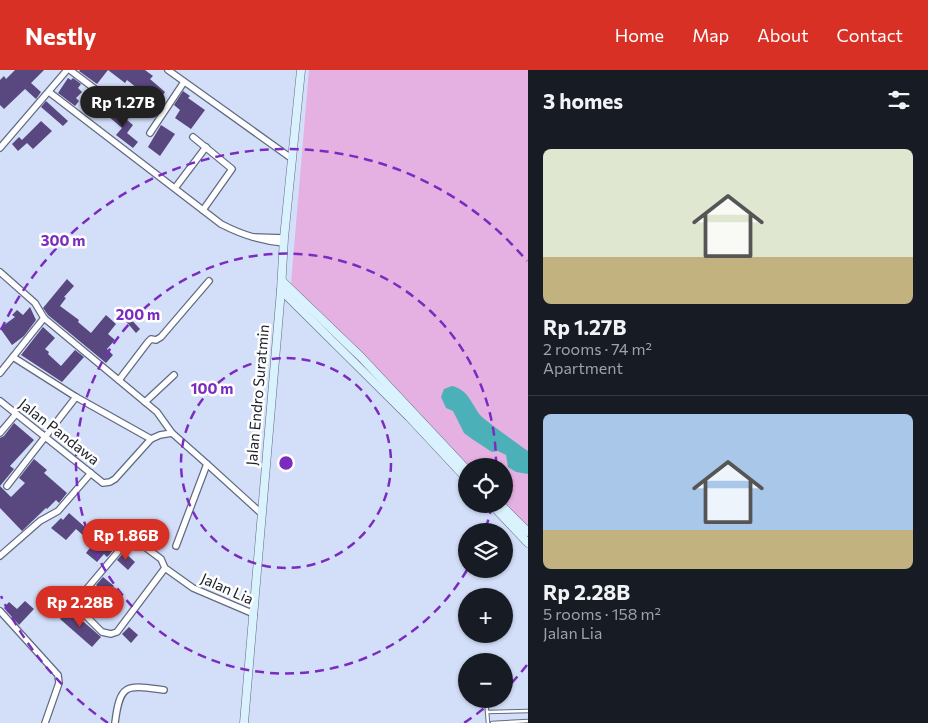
<!DOCTYPE html>
<html lang="en">
<head>
<meta charset="utf-8">
<style>
	:root { --surface:#171b24; --page:#20242c; --text:#f1f3f6; --muted:#9ea1a6; --line:#363941; --accent:#d93025 }
	body { margin:0; font-family:Commissioner,sans-serif; background:var(--page); color:var(--text); height:100vh; display:flex; flex-direction:column; font-size:19px; white-space:nowrap }
	* { box-sizing:border-box; margin:0 }
	p { font-size:16px; color:var(--muted) }
	.icon { flex:none; width:28px; height:28px; fill:none; stroke:currentColor; stroke-width:2; stroke-linecap:round; stroke-linejoin:round }
	.map { position:relative; flex:1; overflow:hidden }
	.sheet { display:flex; flex-direction:column; background:var(--surface); width:400px }
	.sheet>* { flex:none }
	.fabs { position:absolute; left:458px; top:388px; display:grid; gap:10px }
	.fabs a { display:grid; place-items:center; width:55px; height:55px; border-radius:50%; background:var(--surface); box-shadow:0 1px 4px #0004; font-size:25px }
	.price { position:absolute; translate:-50% -42px; padding:0 11px; border-radius:18px; background:var(--accent); color:#fff; font-size:16px; line-height:32px; filter:drop-shadow(0 1px 2px #0008) }
	.price::after { content:''; position:absolute; left:50%; top:30px; width:15px; height:11px; margin-left:-8px; background:inherit; clip-path:polygon(0 0,100% 0,50% 100%) }
	.price.on { background:#222; color:#fff }
	ul { padding:0; list-style:none }
	li { display:grid; align-content:center; gap:10px; height:265px; padding:0 15px }
	li+li { border-top:1px solid var(--line) }
	li span { display:grid; place-items:center; height:155px; border-radius:8px; color:#555 }
	li>.icon { margin-inline-start:auto }
	span .icon { width:90px; height:90px; fill:#fffc; stroke-width:1 }
	li b { font-size:21px }
	h2 { display:flex; justify-content:space-between; align-items:center; height:60px; padding:0 15px; font-size:21px }
	header { display:flex; align-items:center; gap:30px; box-sizing:border-box; height:70px; padding:0 25px; background:var(--accent); color:#fff }
	header strong { font-size:24px }
	nav { display:flex; gap:28px; margin-inline-start:auto; font-size:18px }
	main { display:flex; flex:1; min-height:0 }
	.map>svg:first-child { display:block }
</style>
</head>
<body>
<header>
<strong>Nestly</strong>
<nav><a>Home</a><a>Map</a><a>About</a><a>Contact</a></nav>
</header>
<main>
<div class="map">
<svg width="528" height="653" viewBox="0 0 528 653">
	<rect width="100%" height="100%" fill="#d3dff9"/>
	<path fill="#e5b1e2" d="M 309,0 L 528,0 L 528,469 L 494,434 L 504,434 L 504,396 L 466,396 L 466,405 L 290,225 Z"/>
	<path fill="#4cb0b8" d="M 452,316 C 469,320 471,334 481,346 C 485,350 524,379 528,381 L 528,404 L 516,402 L 508,397 L 506,385 L 498,381 L 492,382 L 472,369 L 464,363 L 453,341 L 446,338 L 441,327 L 444,319 Z"/>
	<g fill="#594780">
		<path d="M 15,0 L 44,0 L 31,13 L 41,22 L 36,29 L 25,19 L 4,39 L 0,35 L 0,10 L 4,6 L 6,9 Z"/>
		<path d="M 80,0 L 145,0 L 153,6 L 150,9 L 165,22 L 161,28 L 165,31 L 154,48 L 142,38 L 140,41 L 127,30 L 137,18 L 127,10 L 125,13 L 108,0 L 97,14 L 79,1 Z"/>
		<path d="M 68,8 L 71,10 L 73,8 L 81,14 L 78,18 L 82,22 L 76,28 L 79,31 L 75,36 L 58,23 Z"/>
		<path d="M 115,20 L 126,29 L 122,34 L 111,25 Z"/>
		<path d="M 183,21 L 190,26 L 188,28 L 205,40 L 191,59 L 175,48 L 180,40 L 174,35 Z"/>
		<path d="M 46,31 L 68,51 L 63,56 L 41,37 Z"/>
		<path d="M 114,39 L 133,55 L 127,63 L 138,72 L 133,78 L 116,65 L 122,58 L 108,46 Z"/>
		<path d="M 41,51 L 52,61 L 33,79 L 27,73 L 18,81 L 12,74 L 19,67 L 22,70 Z"/>
		<path d="M 161,55 L 175,64 L 160,86 L 148,77 Z"/>
		<path d="M 67,209 L 74,216 L 64,227 L 66,228 L 60,236 L 79,250 L 78,252 L 91,263 L 106,245 L 116,254 L 108,264 L 115,270 L 107,279 L 113,285 L 106,293 L 48,245 L 43,238 Z"/>
		<path d="M 30,237 L 36,250 L 24,266 L 12,275 L 0,258 L 15,247 L 12,245 L 17,240 L 23,245 Z"/>
		<path d="M 127,245 L 140,259 L 136,263 L 123,248 Z"/>
		<path d="M 43,257 L 55,268 L 45,279 L 49,282 L 48,284 L 61,296 L 75,280 L 84,287 L 62,312 L 21,285 Z"/>
		<path d="M 14,353 L 34,370 L 10,396 L 14,399 L 0,416 L 11,427 L 25,413 L 19,408 L 34,389 L 47,400 L 44,403 L 67,423 L 59,433 L 56,430 L 47,439 L 46,438 L 22,461 L 0,438 L 0,368 L 4,366 Z"/>
		<path d="M 69,443 L 103,473 L 108,468 L 114,473 L 110,477 L 113,480 L 110,484 L 107,487 L 104,484 L 97,492 L 86,483 L 93,474 L 76,459 L 66,470 L 51,458 L 61,448 L 63,450 Z"/>
		<path d="M 124,482 L 135,492 L 128,500 L 117,490 Z"/>
		<path d="M 103,507 L 114,516 L 106,524 L 96,515 Z"/>
		<path d="M 25,531 L 34,539 L 19,555 L 4,538 L 9,532 L 17,539 Z"/>
		<path d="M 69,539 L 101,567 L 92,577 L 60,549 Z"/>
		<path d="M 129,557 L 138,565 L 131,573 L 122,564 Z"/>
	</g>
	<g fill="none" stroke-linecap="round" stroke-linejoin="round">
		<defs>
			<g id="lane">
				<path d="M 484,586 L 484,591"/>
				<path d="M 486,629 L 488,653"/>
				<path d="M 487,642 L 528,641"/>
				<path d="M 492,653 L 528,651"/>
			</g>
			<g id="street">
				<path d="M 70,0 L 120,38"/>
				<path d="M 168,0 L 291,88"/>
				<path d="M 49,22 L 221,154 C 242,165 260,171 284,173"/>
				<path d="M 150,63 L 184,12"/>
				<path d="M 193,67 L 232,99 L 203,140"/>
				<path d="M 0,78 L 67,0"/>
				<path d="M 175,118 L 206,77"/>
				<path d="M 253,167 L 284,168"/>
				<path d="M 0,202 L 35,233 L 44,248 L 157,342 L 172,363"/>
				<path d="M 13,287 L 76,327 L 151,369"/>
				<path d="M 0,303 L 44,248"/>
				<path d="M 119,310 L 148,272 L 151,269 L 156,270 L 161,267 L 209,211"/>
				<path d="M 0,331 L 103,413 L 110,412 L 115,409 L 151,369 L 160,365 L 172,363 L 207,394 L 262,444"/>
				<path d="M 145,332 L 174,305"/>
				<path d="M 0,363 L 16,344"/>
				<path d="M 7,416 L 76,327"/>
				<path d="M 176,476 L 207,394"/>
				<path d="M 0,486 L 40,451 L 58,441 L 91,403"/>
				<path d="M 165,498 L 117,562 L 111,564 L 102,562 L 78,538 L 76,534 L 79,528 L 128,470 L 133,468 L 161,489 L 165,498 L 193,518 L 254,544"/>
				<path d="M 0,541 L 58,605 L 59,613 L 45,653"/>
				<path d="M 115,653 C 120,612 127,615 164,620"/>
			</g>
			<g id="secondary">
				<path d="M 282,211 L 362,288 L 466,399"/>
				<path d="M 281,220 L 409,347 L 466,408"/>
				<path d="M 491,434 L 528,473"/>
				<path d="M 500,434 L 528,462"/>
				<path d="M 244,653 L 281,220 L 284,168 L 301,0"/>
			</g>
		</defs>
		<use href="#lane" stroke="#616b82" stroke-width="4.5"/>
		<use href="#street" stroke="#616b82" stroke-width="8"/>
		<use href="#secondary" stroke="#616b82" stroke-width="9"/>
		<use href="#lane" stroke="#fff" stroke-width="2.5"/>
		<use href="#street" stroke="#fff" stroke-width="5.5"/>
		<use href="#secondary" stroke="#daf1fe" stroke-width="8"/>
	</g>
	<g fill="none" stroke="#7b2cbf" stroke-width="2.5" stroke-dasharray="9 6">
		<circle cx="286" cy="393" r="105"/>
		<path d="M492 435A210 210 0 0 1 485 460M467 500A210 210 0 1 1 496 395"/>
		<path d="M527 595A315 315 0 0 1 505 620M495 629A315 315 0 0 1 464 653M108 653A315 315 0 0 1 1 526M1 260A315 315 0 0 1 527 191"/>
	</g>
	<g text-anchor="middle" stroke-width="5" stroke-linejoin="round" paint-order="stroke">
		<g font-size="15" fill="#1b1f28" stroke="#fff">
			<text transform="translate(258 325) rotate(-85)" y="5">Jalan Endro Suratmin</text>
			<text transform="translate(59 362) rotate(38)" y="5">Jalan Pandawa</text>
			<text transform="translate(227 519) rotate(24)" y="5">Jalan Lia</text>
		</g>
	</g>
	<circle cx="286" cy="393" r="8" fill="#7b2cbf" stroke="#fff" stroke-width="2.5"/>
	<g font-size="15" text-anchor="middle" font-weight="bold" fill="#7b2cbf" stroke="#fff" stroke-width="5" stroke-linejoin="round" paint-order="stroke">
		<text x="63" y="176">300 m</text>
		<text x="138" y="250">200 m</text>
		<text x="212" y="324">100 m</text>
	</g>
</svg>
<div class="fabs">
<a><svg class="icon" aria-label="locate" viewBox="0 0 24 24"><circle cx="12" cy="12" r="6"/><path d="M12 2v4M12 18v4M2 12h4M18 12h4"/></svg></a>
<a><svg class="icon" aria-label="layers" viewBox="0 0 24 24"><path d="M12 4l9 5-9 5-9-5zM3 14l9 5 9-5"/></svg></a>
<a>+</a>
<a>−</a>
</div>
<b class="price on" style="left:123px;top:58px">Rp 1.27B</b>
<b class="price" style="left:126px;top:491px">Rp 1.86B</b>
<b class="price" style="left:80px;top:558px">Rp 2.28B</b>
</div>
<section class="sheet">
<h2>3 homes<svg class="icon" aria-label="filters" viewBox="0 0 24 24"><path d="M4 7h16M4 17h16"/><circle cx="9" cy="7" r="2"/><circle cx="15" cy="17" r="2"/></svg></h2>
<ul>
<li><span style="background:linear-gradient(#dfe7d0 70%,#c2b280 0)"><svg class="icon" aria-label="home" viewBox="0 0 24 24"><path d="M3 11l9-7 9 7M6 9v11h12V9"/></svg></span><div><b>Rp 1.27B</b><p>2 rooms · 74 m²</p><p>Apartment</p></div></li>
<li><span style="background:linear-gradient(#a9c7e8 75%,#c2b280 0)"><svg class="icon" aria-label="home" viewBox="0 0 24 24"><path d="M3 11l9-7 9 7M6 9v11h12V9"/></svg></span><div><b>Rp 2.28B</b><p>5 rooms · 158 m²</p><p>Jalan Lia</p></div></li>
</ul>
</section>
</main>
</body>
</html>
